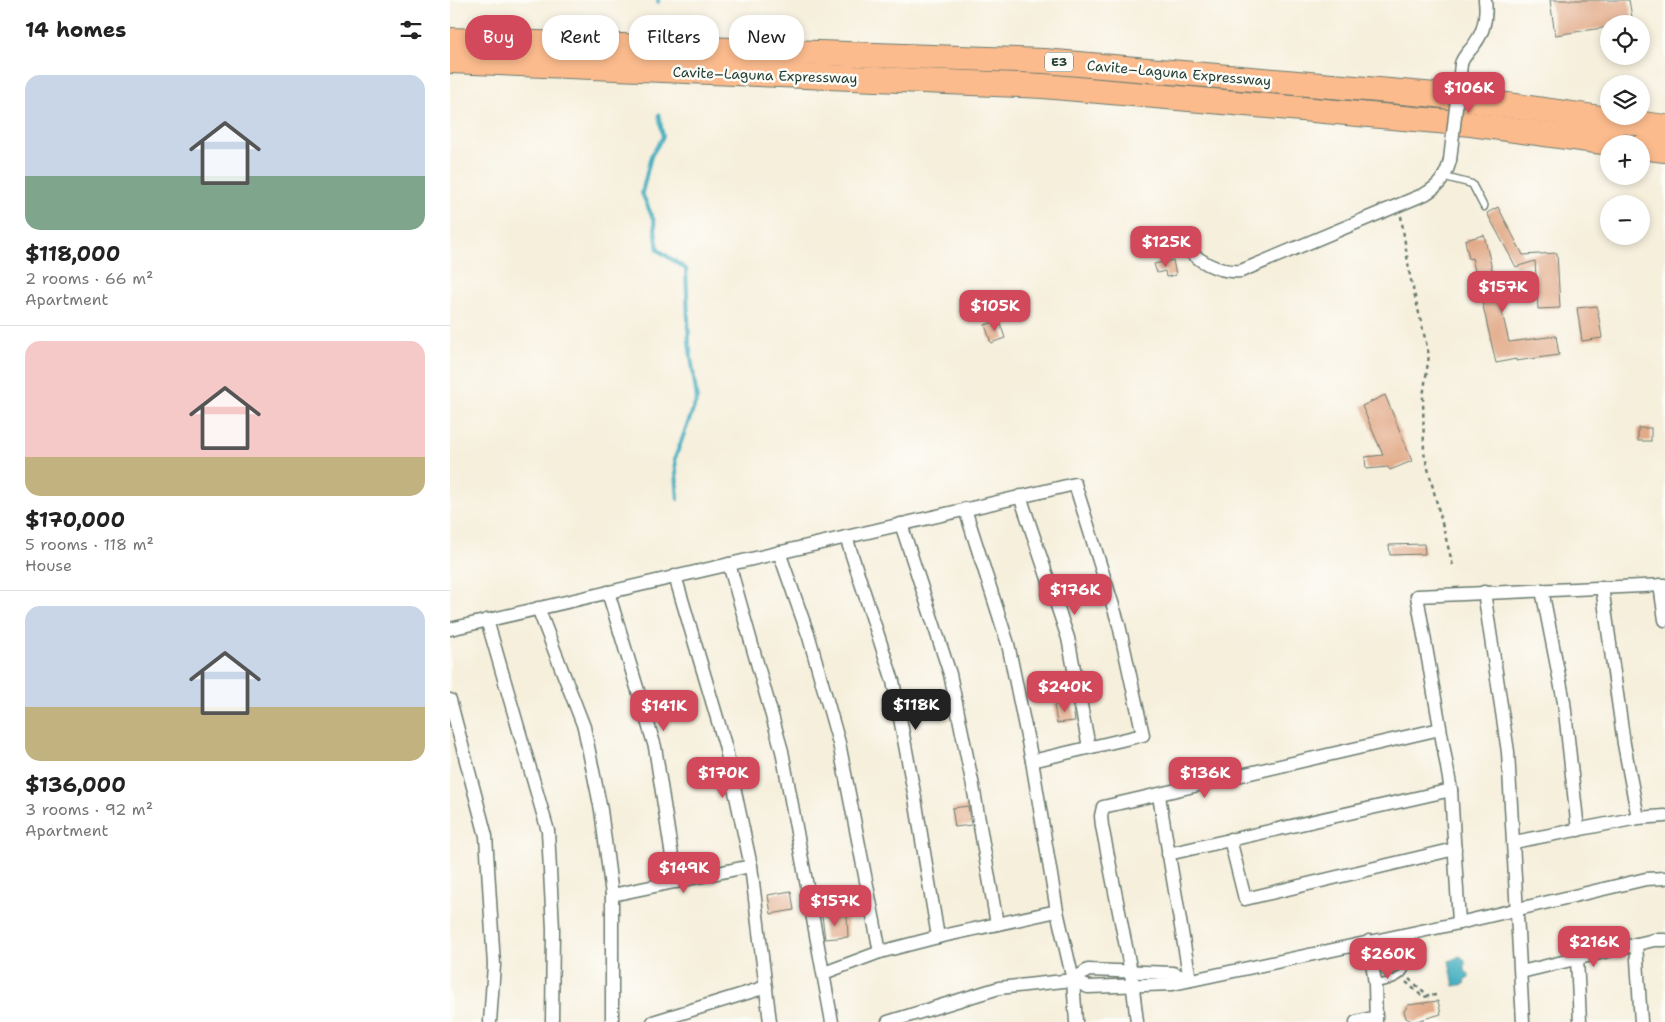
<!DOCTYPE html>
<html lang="en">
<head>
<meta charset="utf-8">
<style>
	:root { --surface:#fff; --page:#f6f6f6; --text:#222; --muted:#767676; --line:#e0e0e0; --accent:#d1495b }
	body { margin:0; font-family:"Shantell Sans",sans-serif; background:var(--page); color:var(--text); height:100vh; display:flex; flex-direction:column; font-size:19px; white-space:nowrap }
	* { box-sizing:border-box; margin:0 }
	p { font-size:16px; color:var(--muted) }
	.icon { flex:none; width:28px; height:28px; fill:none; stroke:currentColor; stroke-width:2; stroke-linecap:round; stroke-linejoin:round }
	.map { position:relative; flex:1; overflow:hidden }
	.side { display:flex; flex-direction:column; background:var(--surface); width:450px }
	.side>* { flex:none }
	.banner { position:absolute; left:15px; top:15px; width:475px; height:45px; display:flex; gap:10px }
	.fabs { position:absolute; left:1150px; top:15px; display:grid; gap:10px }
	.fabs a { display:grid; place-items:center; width:50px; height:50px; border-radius:50%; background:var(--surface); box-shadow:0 2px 8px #0003; font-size:25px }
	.price { position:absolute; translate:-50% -42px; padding:0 11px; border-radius:10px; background:var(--accent); color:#fff; font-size:16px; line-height:32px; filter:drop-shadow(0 1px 2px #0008) }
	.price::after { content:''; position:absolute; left:50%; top:30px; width:15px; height:11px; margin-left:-8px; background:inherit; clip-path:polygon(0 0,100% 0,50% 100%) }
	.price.selected { background:#222; color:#fff }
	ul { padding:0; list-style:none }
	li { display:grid; align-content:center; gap:10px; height:265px; padding:0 25px }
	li+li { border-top:1px solid var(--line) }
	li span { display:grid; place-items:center; height:155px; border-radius:15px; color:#555 }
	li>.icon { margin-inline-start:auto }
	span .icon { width:90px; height:90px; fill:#fffc; stroke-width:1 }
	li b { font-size:21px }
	h2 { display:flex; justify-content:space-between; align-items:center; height:60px; padding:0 25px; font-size:21px }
	.pill { padding:0 18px; border-radius:20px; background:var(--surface); box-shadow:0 2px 8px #0003; font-size:18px; line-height:45px }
	.pill.selected { background:var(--accent); color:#fff }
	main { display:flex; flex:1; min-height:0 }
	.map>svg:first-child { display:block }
</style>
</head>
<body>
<main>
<section class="side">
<h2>14 homes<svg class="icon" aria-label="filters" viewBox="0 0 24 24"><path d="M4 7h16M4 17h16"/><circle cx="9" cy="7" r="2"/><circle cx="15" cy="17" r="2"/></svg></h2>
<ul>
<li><span style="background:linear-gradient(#c9d6e8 65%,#7fa58c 0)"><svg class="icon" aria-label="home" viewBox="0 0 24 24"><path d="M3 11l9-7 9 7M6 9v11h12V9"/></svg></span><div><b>$118,000</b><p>2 rooms · 66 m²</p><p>Apartment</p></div></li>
<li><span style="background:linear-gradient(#f6c9c9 75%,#c2b280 0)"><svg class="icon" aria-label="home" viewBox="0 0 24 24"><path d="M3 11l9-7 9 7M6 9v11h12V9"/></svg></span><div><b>$170,000</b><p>5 rooms · 118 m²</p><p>House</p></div></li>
<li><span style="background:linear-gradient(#c9d6e8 65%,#c2b280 0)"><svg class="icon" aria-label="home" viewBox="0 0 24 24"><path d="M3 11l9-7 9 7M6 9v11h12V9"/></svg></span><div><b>$136,000</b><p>3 rooms · 92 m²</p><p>Apartment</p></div></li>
</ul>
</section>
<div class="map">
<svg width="1215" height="1022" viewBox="0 0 1215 1022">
	<rect width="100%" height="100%" fill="#fdfcf7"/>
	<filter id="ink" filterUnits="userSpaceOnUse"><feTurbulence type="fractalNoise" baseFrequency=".02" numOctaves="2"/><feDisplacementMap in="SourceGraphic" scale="10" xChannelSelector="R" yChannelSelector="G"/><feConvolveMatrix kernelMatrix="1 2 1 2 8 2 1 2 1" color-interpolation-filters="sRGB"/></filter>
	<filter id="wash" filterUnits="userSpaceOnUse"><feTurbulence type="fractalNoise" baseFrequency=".0096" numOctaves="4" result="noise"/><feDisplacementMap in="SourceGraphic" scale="20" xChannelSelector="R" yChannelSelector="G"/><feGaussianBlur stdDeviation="1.12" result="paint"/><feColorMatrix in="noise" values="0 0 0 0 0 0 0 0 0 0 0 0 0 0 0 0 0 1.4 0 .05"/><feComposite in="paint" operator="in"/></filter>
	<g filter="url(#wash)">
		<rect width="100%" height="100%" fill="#f6efdc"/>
		<circle fill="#81d091" stroke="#508662" cx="939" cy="962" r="13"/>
		<path fill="#42aec0" stroke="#30767a" d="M 1010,956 L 1015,960 L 1015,971 L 1019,974 L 1019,978 L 1014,981 L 1015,984 L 1004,986 L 999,961 Z"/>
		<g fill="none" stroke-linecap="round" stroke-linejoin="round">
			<g stroke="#42aec0" stroke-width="4">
				<path d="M 208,0 L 208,2"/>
				<path d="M 209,115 L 213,137 L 201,156 L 192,193 L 204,221 L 208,250 L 236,269 L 239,343 L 247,399 L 225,458 L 228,499"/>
			</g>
		</g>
		<g id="blocks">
			<g fill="#e2aa89">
				<path d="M 1100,0 L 1179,0 L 1183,23 L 1159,24 L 1159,27 L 1105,35 Z"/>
				<path d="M 1048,207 L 1073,255 L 1107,253 L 1110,308 L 1088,309 L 1085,261 L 1066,267 L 1037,213 Z"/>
				<path d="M 1034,235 L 1059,342 L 1106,336 L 1109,355 L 1066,361 L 1066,359 L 1046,363 L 1022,258 L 1019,259 L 1015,240 Z"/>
				<path d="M 723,260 L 726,275 L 716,277 L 715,271 L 707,273 L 704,264 Z"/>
				<path d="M 1147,306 L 1152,338 L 1132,341 L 1127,308 Z"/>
				<path d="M 549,320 L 555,338 L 541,343 L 535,325 Z"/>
				<path d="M 935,395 L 962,461 L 940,470 L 938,467 L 916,469 L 915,457 L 933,455 L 912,406 Z"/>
				<rect x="1188" y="428" width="13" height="13"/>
				<path d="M 974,544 L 975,554 L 940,555 L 939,545 Z"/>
				<path d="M 622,702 L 625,721 L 607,723 L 604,705 Z"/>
				<path d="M 518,806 L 521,825 L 505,827 L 502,808 Z"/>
				<path d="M 341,891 L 344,910 L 321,914 L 318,895 Z"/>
				<path d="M 397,915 L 398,937 L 375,939 L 372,916 Z"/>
				<path d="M 988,1001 L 991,1014 L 963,1022 L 956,1018 L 954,1011 L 958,1005 Z"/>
			</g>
		</g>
	</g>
	<g filter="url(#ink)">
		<use href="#blocks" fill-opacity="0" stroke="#6a7b6f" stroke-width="1"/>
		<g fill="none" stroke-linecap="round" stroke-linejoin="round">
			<defs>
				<g id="service">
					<path d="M 995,177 L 1022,184 L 1034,207"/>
					<path d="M 925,984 C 961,979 960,966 954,934"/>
				</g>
				<g id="minor">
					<path d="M 1011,64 C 1013,56 1019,52 1024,45 C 1034,32 1037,16 1035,0"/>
					<path d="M 733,244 C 747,261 768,273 791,271 L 975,194 C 990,185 996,177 1000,160"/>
					<path d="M 570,496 L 618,638 L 639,747"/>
					<path d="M 515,509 L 558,644 L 582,761 L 607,911 L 623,980 L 626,1022"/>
					<path d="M 451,524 L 500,674 L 523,786 L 547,924"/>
					<path d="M 396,537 L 443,681 L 465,798 L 488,937"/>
					<path d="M 329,552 L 359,637 L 389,743 L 430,952"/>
					<path d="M 279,564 L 332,751 L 382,1022"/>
					<path d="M 225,576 L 275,745 L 301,866 L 320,1022"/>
					<path d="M 1210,585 L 1215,620"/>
					<path d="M 1152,587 L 1174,744 L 1188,818"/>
					<path d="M 1092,590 L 1114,702 L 1128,830"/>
					<path d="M 158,592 L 205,747 L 226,882"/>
					<path d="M 1034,592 L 1058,752 L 1073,1022"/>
					<path d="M 88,608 L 134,727 L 151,810 L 162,895 L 162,1022"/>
					<path d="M 37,620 L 98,831 L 103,929 L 102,1022"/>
					<path d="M 0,629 L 625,484 L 669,625 L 693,735 L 582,761"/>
					<path d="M 0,700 L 36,836 L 44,965 L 40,1022"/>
					<path d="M 709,796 L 740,980"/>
					<path d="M 780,839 L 795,899 L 1005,849"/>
					<path d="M 1064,842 L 1188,818 L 1215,816"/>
					<path d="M 718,854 L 1001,790"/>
					<path d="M 162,895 L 301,866"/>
					<path d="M 1009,923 L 1001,790 L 967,596 L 1215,585"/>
					<path d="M 919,941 L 925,984 L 926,1022"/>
					<path d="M 1186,944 L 1191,1022"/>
					<path d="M 1127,958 L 1130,1022"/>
					<path d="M 1071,972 L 1204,940 L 1215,940"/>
					<path d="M 374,973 L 430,952 L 488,937 L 607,911"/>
					<path d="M 623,980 L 638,987 L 723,984 L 1009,923 L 1196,879 L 1215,878"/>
					<path d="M 203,1022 L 316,987"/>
					<path d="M 438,1022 L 549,988 L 623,980 L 638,970 L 723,973 L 740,980"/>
					<path d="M 687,1022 L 681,972 L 652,826 L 651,816 L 653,807 L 990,729"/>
					<path d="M 906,1022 L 926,1017"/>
				</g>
				<g id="motorway">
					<path d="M 0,40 L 594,61 L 986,95 L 1215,127"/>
					<path d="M 0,61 L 593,86 L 1021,124 L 1167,144"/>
					<path d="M 1191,147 L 1215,150"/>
				</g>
			</defs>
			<use href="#service" stroke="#6a7b6f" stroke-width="9"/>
			<use href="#minor" stroke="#6a7b6f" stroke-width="15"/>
			<use href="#motorway" stroke="#6a7b6f" stroke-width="26"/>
			<g stroke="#6a7b6f" stroke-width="2.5" stroke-dasharray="4 4" stroke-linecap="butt">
				<path d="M 951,216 L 960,276 L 979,355 L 973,397 L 974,453 L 1003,566"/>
				<path d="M 959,979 L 979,996"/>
				<path d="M 956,982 L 973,997 L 986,995"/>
			</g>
			<use href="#service" stroke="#fff" stroke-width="6"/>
			<use href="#minor" stroke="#fff" stroke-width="12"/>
			<use href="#motorway" stroke="#fbbb8d" stroke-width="24"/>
			<defs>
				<path id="minor-bridge" d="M 1000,160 L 1011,64"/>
			</defs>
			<use href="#minor-bridge" stroke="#6a7b6f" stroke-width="15" stroke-linecap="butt"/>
			<use href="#minor-bridge" stroke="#fff" stroke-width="12"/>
		</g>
	</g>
	<g text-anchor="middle" stroke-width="5" stroke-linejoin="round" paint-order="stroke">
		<rect fill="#fdfcf7" stroke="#62766e" stroke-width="1" x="595" y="52.5" width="28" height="19" rx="4"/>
		<g font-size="12" font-weight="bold" fill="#1f3d34">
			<text x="609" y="66">E3</text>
		</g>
		<g font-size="14" fill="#1f3d34" stroke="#fdfcf7">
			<text transform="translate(729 73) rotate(5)" y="5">Cavite–Laguna Expressway</text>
			<text transform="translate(315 75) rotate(2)" y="5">Cavite–Laguna Expressway</text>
		</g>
	</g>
</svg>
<div class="fabs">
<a><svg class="icon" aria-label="locate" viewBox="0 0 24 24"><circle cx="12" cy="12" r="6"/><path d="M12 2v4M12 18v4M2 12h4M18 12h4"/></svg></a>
<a><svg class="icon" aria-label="layers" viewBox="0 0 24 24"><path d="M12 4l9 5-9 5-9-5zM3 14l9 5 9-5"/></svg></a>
<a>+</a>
<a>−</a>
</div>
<b class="price" style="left:1019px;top:114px">$106K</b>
<b class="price" style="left:716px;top:268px">$125K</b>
<b class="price" style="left:1053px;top:313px">$157K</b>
<b class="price" style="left:545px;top:332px">$105K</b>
<b class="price" style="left:625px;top:616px">$176K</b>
<b class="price" style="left:615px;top:713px">$240K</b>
<b class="price selected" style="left:466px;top:731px">$118K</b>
<b class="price" style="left:214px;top:732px">$141K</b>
<b class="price" style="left:273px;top:799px">$170K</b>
<b class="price" style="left:755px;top:799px">$136K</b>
<b class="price" style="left:234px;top:894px">$149K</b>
<b class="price" style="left:385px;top:927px">$157K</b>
<b class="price" style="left:1144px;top:968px">$216K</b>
<b class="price" style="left:938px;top:980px">$260K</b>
<div class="banner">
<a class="pill selected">Buy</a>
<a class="pill">Rent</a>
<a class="pill">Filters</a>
<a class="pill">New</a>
</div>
</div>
</main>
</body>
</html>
